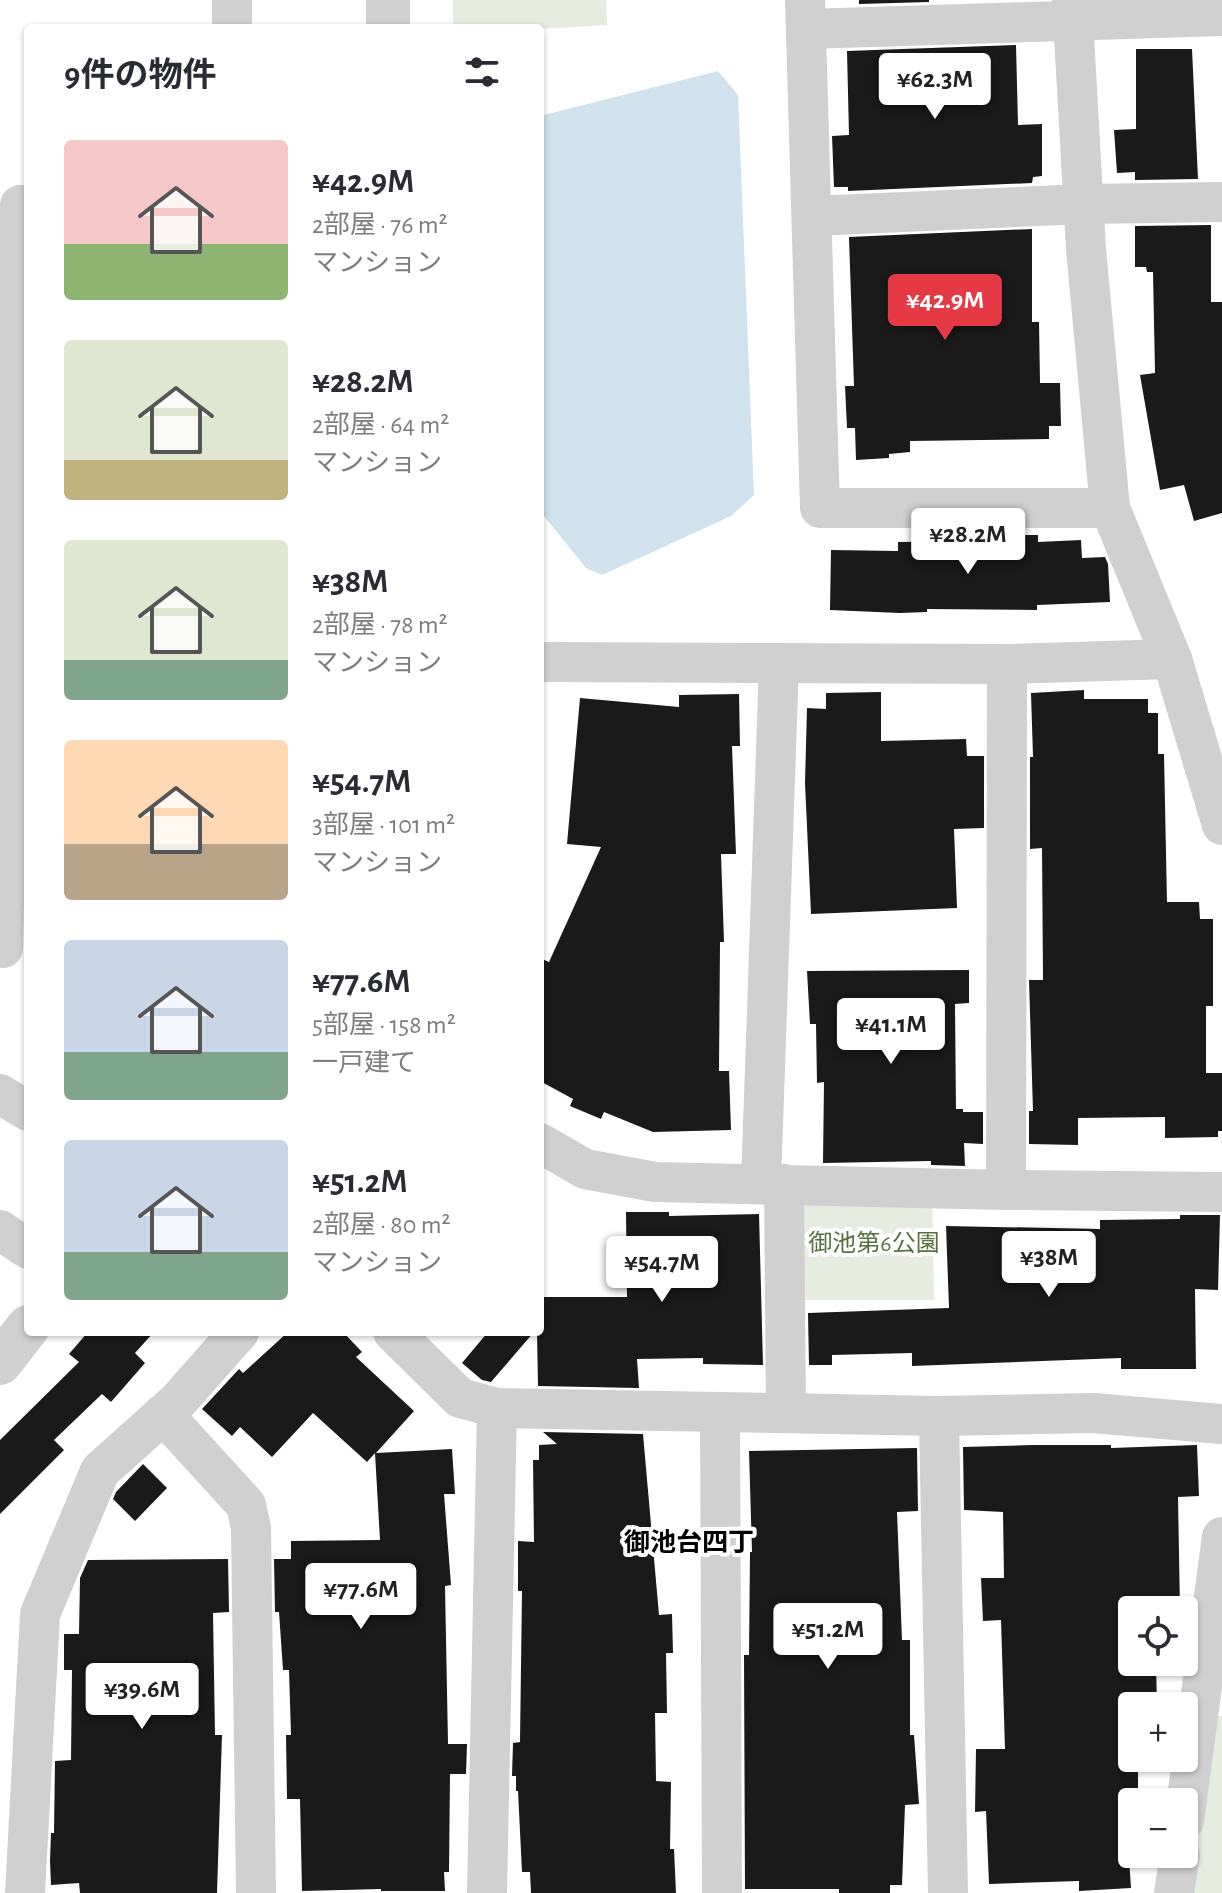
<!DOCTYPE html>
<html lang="ja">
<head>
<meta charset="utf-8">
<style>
	:root { --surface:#fff; --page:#f7f7f7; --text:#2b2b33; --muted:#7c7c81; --accent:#e63946 }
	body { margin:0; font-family:"Alegreya Sans","Noto Sans JP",sans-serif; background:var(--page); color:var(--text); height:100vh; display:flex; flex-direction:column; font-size:30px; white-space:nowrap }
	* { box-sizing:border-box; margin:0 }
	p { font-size:26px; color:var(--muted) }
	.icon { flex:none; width:44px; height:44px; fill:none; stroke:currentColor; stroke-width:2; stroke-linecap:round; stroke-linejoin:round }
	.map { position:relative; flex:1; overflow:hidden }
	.drawer { position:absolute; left:24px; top:24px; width:520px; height:1312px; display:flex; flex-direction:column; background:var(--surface); border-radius:8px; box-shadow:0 2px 6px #0004 }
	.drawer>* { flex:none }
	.fabs { position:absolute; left:1118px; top:1596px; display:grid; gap:16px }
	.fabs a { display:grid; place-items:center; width:80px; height:80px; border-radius:8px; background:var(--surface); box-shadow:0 2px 6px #0004; font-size:40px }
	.price { position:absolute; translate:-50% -68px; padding:0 18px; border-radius:8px; background:#fff; color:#222; font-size:26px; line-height:52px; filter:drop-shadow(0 2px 4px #0008) }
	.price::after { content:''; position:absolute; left:50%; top:48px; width:24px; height:18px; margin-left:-12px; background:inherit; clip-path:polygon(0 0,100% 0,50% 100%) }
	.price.selected { background:var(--accent); color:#fff }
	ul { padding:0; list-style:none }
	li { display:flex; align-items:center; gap:24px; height:200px; padding:0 40px }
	li span { display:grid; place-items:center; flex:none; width:224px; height:160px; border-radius:8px; color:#555 }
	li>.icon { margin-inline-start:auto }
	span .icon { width:96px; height:96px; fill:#fffc; stroke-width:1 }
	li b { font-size:34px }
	h2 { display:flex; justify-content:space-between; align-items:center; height:96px; padding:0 40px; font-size:34px }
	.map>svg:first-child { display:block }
</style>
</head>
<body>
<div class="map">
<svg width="1222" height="1893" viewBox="0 0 1222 1893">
	<rect width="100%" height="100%" fill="#fff"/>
	<g fill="#e6ecdf">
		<path d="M 453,0 L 606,0 L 607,25 L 540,29 L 453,28 Z"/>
		<path d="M 784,1184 L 932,1188 L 934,1300 L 785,1300 Z"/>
		<path d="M 1204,1713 L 1222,1716 L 1222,1893 L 1180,1893 Z"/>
	</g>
	<path fill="#cfe2ee" d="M 718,71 L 738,95 L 754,495 L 731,516 L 602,575 L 586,568 L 540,511 L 540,119 L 544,115 Z"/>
	<g fill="#1a1a1a">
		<path d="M 859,0 L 929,0 L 929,2 L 859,4 Z"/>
		<path d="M 1016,45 L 1018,125 L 1042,124 L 1042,176 L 1033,177 L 1032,183 L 848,191 L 848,187 L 834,187 L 832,136 L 849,135 L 847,51 Z"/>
		<path d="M 1136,49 L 1192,49 L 1198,179 L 1135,180 L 1135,172 L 1117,173 L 1114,130 L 1136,129 Z"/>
		<path d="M 1211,225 L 1211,302 L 1222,302 L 1222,513 L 1194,521 L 1184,485 L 1160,490 L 1140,375 L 1155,373 L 1153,272 L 1147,272 L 1146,267 L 1135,267 L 1135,226 Z"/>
		<path d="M 1032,229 L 1032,322 L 1039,322 L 1040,383 L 1060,383 L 1061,426 L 1049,426 L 1049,439 L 910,441 L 910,452 L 889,454 L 889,458 L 856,460 L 855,428 L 847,428 L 845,386 L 854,386 L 849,237 Z"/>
		<path d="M 991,535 L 1038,535 L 1038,542 L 1081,540 L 1082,558 L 1105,557 L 1108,564 L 1110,602 L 1037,605 L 1037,610 L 927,609 L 927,612 L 900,613 L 830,610 L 831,550 L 898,551 L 898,542 L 990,541 Z"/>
		<path d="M 1084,690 L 1084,699 L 1148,699 L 1148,713 L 1158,713 L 1158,754 L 1164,754 L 1167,902 L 1199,902 L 1200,919 L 1213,919 L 1213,1006 L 1206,1006 L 1206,1073 L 1222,1073 L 1222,1131 L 1218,1131 L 1218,1137 L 1165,1138 L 1165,1117 L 1078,1118 L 1078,1145 L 1029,1144 L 1029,1111 L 1033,1111 L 1029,980 L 1043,980 L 1042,848 L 1030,849 L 1030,757 L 1033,757 L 1031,693 Z"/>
		<path d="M 881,692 L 881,741 L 966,739 L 967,756 L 984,756 L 984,828 L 954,829 L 957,908 L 811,914 L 805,783 L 807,708 L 826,709 L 826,693 Z"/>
		<path d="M 739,694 L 740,746 L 732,746 L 736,854 L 721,854 L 724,942 L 720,942 L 719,1071 L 729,1071 L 731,1130 L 653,1132 L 604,1112 L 601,1119 L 570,1106 L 573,1099 L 540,1081 L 540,958 L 549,962 L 601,847 L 567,844 L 580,698 L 679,707 L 679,695 Z"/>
		<path d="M 969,970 L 969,1003 L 955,1004 L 956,1109 L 963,1109 L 963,1112 L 983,1112 L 983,1144 L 964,1143 L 965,1166 L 931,1165 L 931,1161 L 823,1163 L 824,1082 L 817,1083 L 816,1024 L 810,1024 L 807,971 Z"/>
		<path d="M 626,1212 L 669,1212 L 669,1216 L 759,1214 L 763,1365 L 703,1364 L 703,1358 L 637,1359 L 639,1388 L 538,1386 L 537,1332 L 540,1332 L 540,1297 L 627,1297 Z"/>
		<path d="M 1180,1215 L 1220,1215 L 1218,1290 L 1195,1289 L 1196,1369 L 1121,1369 L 1121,1358 L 912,1366 L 912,1353 L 832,1355 L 832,1365 L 809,1365 L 808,1313 L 949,1308 L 946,1226 L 1100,1229 L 1100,1220 L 1180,1219 Z"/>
		<path d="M 88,1332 L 154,1332 L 135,1353 L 145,1363 L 111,1402 L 102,1394 L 54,1440 L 64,1450 L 0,1514 L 0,1440 L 79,1362 L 69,1354 Z"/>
		<path d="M 288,1332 L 343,1332 L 362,1352 L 356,1357 L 414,1411 L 376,1453 L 452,1449 L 455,1494 L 444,1494 L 451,1585 L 445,1586 L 448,1744 L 467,1744 L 466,1774 L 450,1774 L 449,1872 L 444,1872 L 445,1891 L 381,1891 L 381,1889 L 302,1891 L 300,1799 L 287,1799 L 286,1735 L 291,1735 L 289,1670 L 283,1670 L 279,1612 L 275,1612 L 274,1559 L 291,1559 L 291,1541 L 380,1540 L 375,1453 L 367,1462 L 313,1413 L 272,1457 L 240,1427 L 232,1436 L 202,1409 L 239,1369 L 243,1373 Z"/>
		<path d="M 488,1332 L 534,1332 L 491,1382 L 482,1380 L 462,1363 Z"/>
		<path d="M 543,1432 L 643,1434 L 659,1615 L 672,1614 L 673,1653 L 666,1653 L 667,1713 L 655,1713 L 656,1781 L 671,1782 L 670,1849 L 674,1849 L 676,1893 L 531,1893 L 530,1872 L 522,1872 L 518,1791 L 516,1791 L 516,1776 L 512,1776 L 513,1743 L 520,1742 L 522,1591 L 518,1591 L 518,1541 L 534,1542 L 533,1460 L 539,1460 L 539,1445 L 557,1444 Z"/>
		<path d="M 1033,1445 L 1111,1445 L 1111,1448 L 1197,1445 L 1199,1496 L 1178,1497 L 1180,1610 L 1132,1610 L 1132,1662 L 1156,1662 L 1157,1706 L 1132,1706 L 1132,1758 L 1138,1758 L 1138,1797 L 1125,1797 L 1131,1888 L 1079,1891 L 1079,1881 L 989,1884 L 986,1811 L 975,1812 L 976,1749 L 1005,1749 L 1001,1620 L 983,1621 L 981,1578 L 1004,1578 L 1003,1512 L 964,1510 L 963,1447 Z"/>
		<path d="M 917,1448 L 918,1511 L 897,1512 L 902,1640 L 910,1640 L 910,1735 L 914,1735 L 919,1804 L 905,1805 L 902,1885 L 890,1885 L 890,1893 L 839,1893 L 839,1889 L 745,1889 L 744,1655 L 749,1655 L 750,1552 L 752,1552 L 749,1451 Z"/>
		<path d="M 143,1464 L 167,1488 L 135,1521 L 113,1499 L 116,1492 Z"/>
		<path d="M 228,1559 L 229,1612 L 213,1613 L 215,1735 L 222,1735 L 217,1893 L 80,1893 L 79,1883 L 51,1885 L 50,1861 L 51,1833 L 54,1833 L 55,1761 L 71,1760 L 72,1670 L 64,1670 L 64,1634 L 79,1634 L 80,1578 L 88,1560 Z"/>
	</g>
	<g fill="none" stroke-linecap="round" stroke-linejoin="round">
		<g stroke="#d0d0d0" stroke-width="40">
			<path d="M 232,0 L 232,28"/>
			<path d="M 805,0 L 820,508 L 1110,508"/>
			<path d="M 1072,0 L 1086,249 L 1110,508 L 1172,659 L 1222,825"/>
			<path d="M 806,29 L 1222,16"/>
			<path d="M 812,216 L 1084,204 L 1222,202"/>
			<path d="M 540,662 L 1007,664 L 1172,659"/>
			<path d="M 3,948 L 20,205 L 28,205"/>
			<path d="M 0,1094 L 28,1111"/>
			<path d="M 540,1143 L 585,1169 L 655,1182 L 1006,1190 L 1222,1192"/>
			<path d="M 761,1183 L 779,663"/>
			<path d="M 784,1184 L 786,1412"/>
			<path d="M 1006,1190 L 1007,664"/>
			<path d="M 0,1230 L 28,1249"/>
			<path d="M 393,1332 L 460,1398 L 497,1408 L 939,1416 L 1093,1413 L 1222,1424"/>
			<path d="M 163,1414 L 246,1505 L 251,1528 L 256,1893"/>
			<path d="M 720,1414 L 722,1893"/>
			<path d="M 939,1416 L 948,1893"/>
			<path d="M 1184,1821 L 1222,1537"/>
			<path d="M 25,1893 L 40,1614 L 100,1471 L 177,1402 L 239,1332"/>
			<path d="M 487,1893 L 497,1408"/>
			<path d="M 1174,1893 L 1180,1854"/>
		</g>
		<g stroke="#d0d0d0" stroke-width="44">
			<path d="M 388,28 L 388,0"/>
			<path d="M 0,1363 L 28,1327"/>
		</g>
	</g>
	<g text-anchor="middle" stroke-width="8" stroke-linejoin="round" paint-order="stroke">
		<g font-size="24" fill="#56703f" stroke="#fff">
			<text x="874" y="1251">御池第6公園</text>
		</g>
		<g font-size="26" font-weight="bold" fill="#000" stroke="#fff">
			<text x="689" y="1551">御池台四丁</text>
		</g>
	</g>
</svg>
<div class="fabs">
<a><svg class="icon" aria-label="locate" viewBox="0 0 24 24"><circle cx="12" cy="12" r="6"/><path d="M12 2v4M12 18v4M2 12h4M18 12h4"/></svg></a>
<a>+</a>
<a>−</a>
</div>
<b class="price" style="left:935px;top:121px">¥62.3M</b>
<b class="price selected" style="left:945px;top:342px">¥42.9M</b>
<b class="price" style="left:968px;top:576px">¥28.2M</b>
<b class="price" style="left:891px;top:1066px">¥41.1M</b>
<b class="price" style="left:1049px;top:1299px">¥38M</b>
<b class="price" style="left:662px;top:1304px">¥54.7M</b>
<b class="price" style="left:361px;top:1631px">¥77.6M</b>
<b class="price" style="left:828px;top:1671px">¥51.2M</b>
<b class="price" style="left:142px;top:1731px">¥39.6M</b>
<section class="drawer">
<h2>9件の物件<svg class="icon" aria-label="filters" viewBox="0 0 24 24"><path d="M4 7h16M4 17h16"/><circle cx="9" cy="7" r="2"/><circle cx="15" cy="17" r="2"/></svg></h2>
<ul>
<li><span style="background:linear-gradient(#f6c9c9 65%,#8fb573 0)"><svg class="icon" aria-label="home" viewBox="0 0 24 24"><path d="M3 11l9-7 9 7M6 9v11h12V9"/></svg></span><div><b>¥42.9M</b><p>2部屋 · 76 m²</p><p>マンション</p></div></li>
<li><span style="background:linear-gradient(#dfe7d0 75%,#c2b280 0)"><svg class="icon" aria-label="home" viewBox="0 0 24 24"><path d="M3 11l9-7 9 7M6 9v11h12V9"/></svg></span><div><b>¥28.2M</b><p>2部屋 · 64 m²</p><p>マンション</p></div></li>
<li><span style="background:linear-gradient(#dfe7d0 75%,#7fa58c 0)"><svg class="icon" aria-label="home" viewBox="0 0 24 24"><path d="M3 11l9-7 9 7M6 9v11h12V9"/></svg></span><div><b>¥38M</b><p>2部屋 · 78 m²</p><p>マンション</p></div></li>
<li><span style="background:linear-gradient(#ffd9b3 65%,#b9a48a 0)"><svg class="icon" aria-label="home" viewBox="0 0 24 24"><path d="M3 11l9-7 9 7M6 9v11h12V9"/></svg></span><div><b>¥54.7M</b><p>3部屋 · 101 m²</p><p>マンション</p></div></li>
<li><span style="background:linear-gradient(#c9d6e8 70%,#7fa58c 0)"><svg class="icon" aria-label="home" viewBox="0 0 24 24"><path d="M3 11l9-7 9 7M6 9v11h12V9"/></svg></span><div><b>¥77.6M</b><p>5部屋 · 158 m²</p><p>一戸建て</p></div></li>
<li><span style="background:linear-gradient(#c9d6e8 70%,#7fa58c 0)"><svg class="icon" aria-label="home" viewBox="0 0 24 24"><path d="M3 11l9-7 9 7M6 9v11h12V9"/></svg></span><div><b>¥51.2M</b><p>2部屋 · 80 m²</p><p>マンション</p></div></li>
</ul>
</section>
</div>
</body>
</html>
